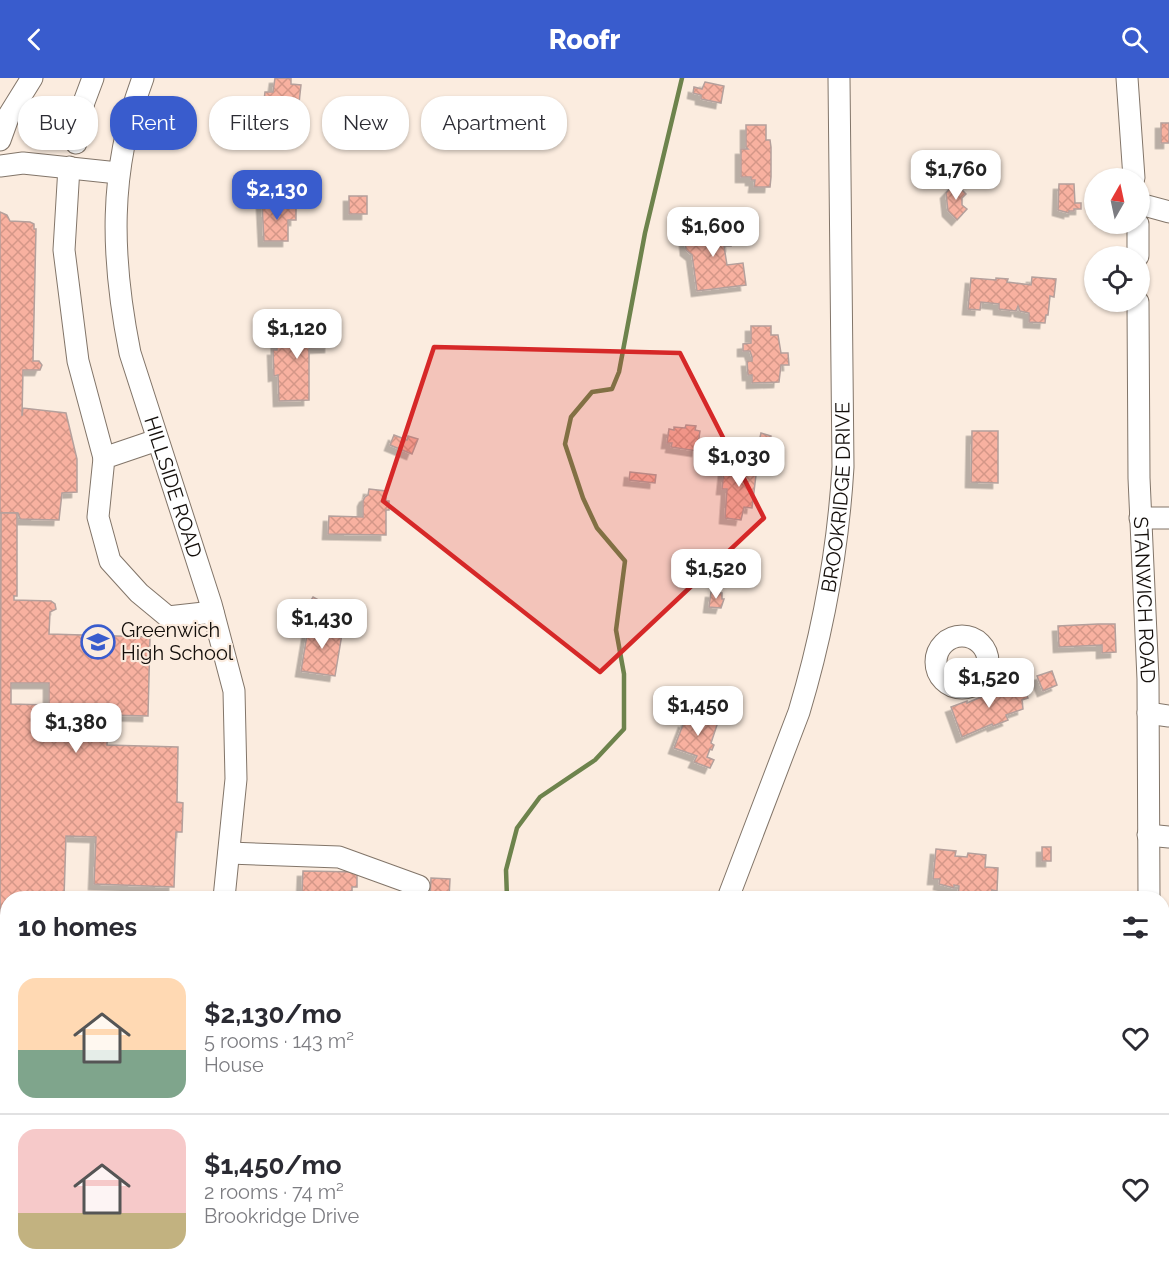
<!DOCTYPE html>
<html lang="en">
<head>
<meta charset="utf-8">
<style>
	:root { --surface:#fff; --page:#f2f2f3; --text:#2b2b33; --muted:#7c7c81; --line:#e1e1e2; --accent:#395ccd }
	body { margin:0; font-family:Raleway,sans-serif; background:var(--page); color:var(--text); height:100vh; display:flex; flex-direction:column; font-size:22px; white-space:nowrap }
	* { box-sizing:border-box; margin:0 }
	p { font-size:20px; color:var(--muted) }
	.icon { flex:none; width:33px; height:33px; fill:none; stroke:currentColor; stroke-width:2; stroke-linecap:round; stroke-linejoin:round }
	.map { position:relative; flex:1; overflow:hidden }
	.drawer { position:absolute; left:0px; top:813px; width:1170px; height:384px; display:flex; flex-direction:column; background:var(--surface); border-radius:24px 24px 0 0; box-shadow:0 2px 4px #0004 }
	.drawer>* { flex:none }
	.top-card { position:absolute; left:18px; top:18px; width:600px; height:54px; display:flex; gap:12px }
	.needle { width:39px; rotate:9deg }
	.controls { position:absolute; left:1084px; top:90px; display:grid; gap:12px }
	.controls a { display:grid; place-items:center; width:66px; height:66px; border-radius:50%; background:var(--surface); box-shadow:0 2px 4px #0004; font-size:30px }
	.price { position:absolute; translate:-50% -51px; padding:0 14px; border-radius:12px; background:#fff; color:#222; font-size:20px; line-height:39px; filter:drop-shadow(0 2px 3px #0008) }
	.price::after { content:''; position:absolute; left:50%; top:36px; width:18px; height:14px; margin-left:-9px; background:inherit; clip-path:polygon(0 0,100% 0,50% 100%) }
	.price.selected { background:var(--accent); color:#fff }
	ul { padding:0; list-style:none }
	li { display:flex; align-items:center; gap:18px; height:150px; padding:0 18px }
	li+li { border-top:2px solid var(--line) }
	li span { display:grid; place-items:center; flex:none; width:168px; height:120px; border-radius:18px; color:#555 }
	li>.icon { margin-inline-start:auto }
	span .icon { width:72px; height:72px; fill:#fffc; stroke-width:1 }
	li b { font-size:26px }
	h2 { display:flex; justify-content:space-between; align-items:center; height:72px; padding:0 18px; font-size:26px }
	.tag { padding:0 21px; border-radius:24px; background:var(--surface); box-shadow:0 2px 4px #0004; font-size:21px; line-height:54px }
	.tag.selected { background:var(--accent); color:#fff }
	header { display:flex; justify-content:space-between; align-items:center; height:78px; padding:0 18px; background:var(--accent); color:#fff; font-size:27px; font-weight:800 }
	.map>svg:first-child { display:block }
</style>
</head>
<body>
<header><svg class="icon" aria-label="back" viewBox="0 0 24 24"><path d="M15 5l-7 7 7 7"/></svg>Roofr<svg class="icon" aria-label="search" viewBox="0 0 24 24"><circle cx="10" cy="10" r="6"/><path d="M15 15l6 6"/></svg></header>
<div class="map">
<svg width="1169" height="1197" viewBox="0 0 1169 1197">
	<defs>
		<pattern id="water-waves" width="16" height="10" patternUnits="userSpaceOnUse" patternTransform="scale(1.5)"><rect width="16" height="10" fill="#94b568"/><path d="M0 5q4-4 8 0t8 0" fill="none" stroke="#7f9a59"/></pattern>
		<pattern id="building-cross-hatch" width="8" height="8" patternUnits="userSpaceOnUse" patternTransform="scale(1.5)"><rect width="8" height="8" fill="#f8b1a0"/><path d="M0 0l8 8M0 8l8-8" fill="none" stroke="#d49788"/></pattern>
		<filter id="shadow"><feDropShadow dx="-5.5" dy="5.5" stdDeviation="0" flood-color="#0004"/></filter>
	</defs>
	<rect width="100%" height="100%" fill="#fbecdf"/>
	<path fill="url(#water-waves)" stroke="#6d834c" stroke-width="1.5" d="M 7,939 L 8,940 L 7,1096 L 0,1088 L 0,951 Z"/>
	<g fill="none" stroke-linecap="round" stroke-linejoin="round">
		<g stroke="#6d834c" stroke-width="4.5">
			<path d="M 507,820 L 506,792 L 517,750 L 540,719 L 595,682 L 624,651 L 624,596 L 616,552 L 625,483 L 597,450 L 583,420 L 565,366 L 571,339 L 592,314 L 612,311 L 619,294 L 645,155 L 682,0"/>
			<path d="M 109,1197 L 111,1190"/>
			<path d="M 375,1197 L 376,1190"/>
		</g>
	</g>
	<g fill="url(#building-cross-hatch)" stroke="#b4a09c" stroke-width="1.5" fill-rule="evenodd" filter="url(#shadow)">
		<path d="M 275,0 L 291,0 L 291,6 L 301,7 L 298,34 L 306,34 L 305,47 L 288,44 L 288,40 L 284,40 L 281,54 L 268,53 L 271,41 L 262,39 L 265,14 L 273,14 Z"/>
		<path d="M 705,4 L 724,8 L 721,25 L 701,21 L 701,17 L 693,15 L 694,9 L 702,11 Z"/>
		<path d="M 357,30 L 358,34 L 360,33 L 363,44 L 341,52 L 336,36 Z"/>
		<rect x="1161" y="45" width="8" height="20"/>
		<path d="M 746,47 L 766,47 L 766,62 L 770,62 L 771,69 L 771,99 L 770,109 L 754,109 L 755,102 L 751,102 L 751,99 L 741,99 L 741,71 L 748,71 L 746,69 Z"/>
		<path d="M 955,105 L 966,116 L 962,120 L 962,127 L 967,131 L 957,142 L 948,133 L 946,115 Z"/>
		<path d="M 1059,106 L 1074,106 L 1075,125 L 1081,125 L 1081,131 L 1074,131 L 1074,133 L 1069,133 L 1069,135 L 1058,132 Z"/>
		<rect x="349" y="118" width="18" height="18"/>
		<path d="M 262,125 L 296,127 L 296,142 L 288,142 L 288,163 L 264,163 Z"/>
		<path d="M 0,134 L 7,137 L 10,143 L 30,144 L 34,146 L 34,151 L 36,151 L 33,283 L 39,283 L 42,287 L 40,292 L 23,292 L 22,338 L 23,330 L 66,335 L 77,381 L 77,414 L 62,415 L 59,442 L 20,441 L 18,435 L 0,435 Z"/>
		<path d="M 700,147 L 700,150 L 729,147 L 731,168 L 724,168 L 727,187 L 743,185 L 746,207 L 697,213 L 692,177 L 686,172 L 684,153 L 687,148 Z"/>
		<path d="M 1032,199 L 1056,201 L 1054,219 L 1050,218 L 1048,237 L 1046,237 L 1045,245 L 1029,244 L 1029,235 L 1020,233 L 1018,228 L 1016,233 L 999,231 L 999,226 L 981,224 L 980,232 L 968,231 L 971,200 L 996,202 L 996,200 L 1008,201 L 1007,204 L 1031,207 Z"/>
		<path d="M 751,248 L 771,248 L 771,257 L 778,257 L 781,275 L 788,275 L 789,287 L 781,287 L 779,304 L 752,305 L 752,297 L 748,297 L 747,283 L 752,283 L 752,279 L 750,273 L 743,273 L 743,266 L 751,265 Z"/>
		<path d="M 330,249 L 330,269 L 309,270 L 309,322 L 279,323 L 278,297 L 274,298 L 273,272 L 277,272 L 276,251 Z"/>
		<path d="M 686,347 L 696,348 L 695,352 L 700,353 L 697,373 L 671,369 L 672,365 L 667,365 L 669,351 L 674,352 L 674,349 L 685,350 Z"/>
		<path d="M 972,353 L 998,353 L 998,405 L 971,404 Z"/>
		<path d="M 761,355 L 771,358 L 768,371 L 758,368 Z"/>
		<path d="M 394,357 L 407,362 L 408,358 L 418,361 L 412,376 L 390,367 Z"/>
		<path d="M 725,383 L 754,386 L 753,388 L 757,389 L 752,430 L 744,429 L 741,442 L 725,440 L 727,411 L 722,411 Z"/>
		<path d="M 630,394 L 656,397 L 655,405 L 629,402 Z"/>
		<path d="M 369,411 L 386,413 L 386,423 L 389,423 L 389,432 L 386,432 L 386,457 L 328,456 L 329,438 L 363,439 L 363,423 L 365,419 L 368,417 Z"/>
		<path d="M 1,435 L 17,435 L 17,518 L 14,518 L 14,522 L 51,523 L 55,526 L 56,531 L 50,534 L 49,556 L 150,559 L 148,638 L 108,637 L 107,667 L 178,669 L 177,724 L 183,725 L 182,754 L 176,754 L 174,809 L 94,806 L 96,759 L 66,758 L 64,820 L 8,820 L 8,855 L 0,855 ZM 11,605 L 49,605 L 49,627 L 11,626 Z"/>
		<path d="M 711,514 L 722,515 L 722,521 L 724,521 L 721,530 L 709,529 Z"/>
		<path d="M 313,519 L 324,525 L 322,529 L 310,524 Z"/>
		<path d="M 309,545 L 343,550 L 335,598 L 301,593 Z"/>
		<path d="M 1098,546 L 1115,546 L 1116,574 L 1102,575 L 1102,567 L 1059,569 L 1058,548 Z"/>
		<path d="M 1052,593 L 1057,607 L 1043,613 L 1037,598 Z"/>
		<path d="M 1022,605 L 1028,620 L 1022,622 L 1023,631 L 1006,637 L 1008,642 L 993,648 L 992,646 L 962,659 L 951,629 L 967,623 L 967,625 L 997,612 L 998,615 Z"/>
		<path d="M 692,631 L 719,641 L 711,665 L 714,667 L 712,672 L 710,671 L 707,679 L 714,682 L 710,690 L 694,684 L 697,678 L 674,670 L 684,644 L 686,645 Z"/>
		<rect x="1042" y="769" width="9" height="14"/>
		<path d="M 936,771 L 956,773 L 955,778 L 967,779 L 968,775 L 986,777 L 985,789 L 998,790 L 997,813 L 992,812 L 991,820 L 993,820 L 963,820 L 958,819 L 959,808 L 954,807 L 954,810 L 939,806 L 940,801 L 933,801 Z"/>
		<path d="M 303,793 L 357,794 L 357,809 L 352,809 L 352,813 L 345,814 L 302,814 Z"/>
		<path d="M 431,800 L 450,801 L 449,820 L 430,820 Z"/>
		<path d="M 440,1190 L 456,1190 L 454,1197 L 435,1197 L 436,1192 L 440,1193 Z"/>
		<path d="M 555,1190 L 588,1190 L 587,1197 L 555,1197 Z"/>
	</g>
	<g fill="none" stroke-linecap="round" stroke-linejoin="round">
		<defs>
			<g id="minor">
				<path id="s1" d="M 143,0 C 108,93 111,180 130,275 L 211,526 L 234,613 L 236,701 L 224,820"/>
				<path d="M 1127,0 L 1134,100"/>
				<path d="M 0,62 L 9,37 L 32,0"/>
				<path d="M 76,65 L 84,24 L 93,0"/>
				<path d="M 0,88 L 23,85 L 118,95"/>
				<path d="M 69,89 L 64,172 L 78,283 L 104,380"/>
				<path d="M 1140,126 L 1169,134"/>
				<path d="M 1138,178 L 1138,146"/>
				<path id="s2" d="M 1138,224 L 1139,400 L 1148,601 L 1149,820"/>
				<path d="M 157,362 L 104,380 L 98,439 L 110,483 L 139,515 L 168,539 L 213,534"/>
				<path d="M 1140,440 L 1169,440"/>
				<circle cx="962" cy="584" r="26"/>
				<path d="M 1148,635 L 1169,638"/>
				<path d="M 1148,757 L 1169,759"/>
				<path d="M 229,775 L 339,779 L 419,808"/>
				<path id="s3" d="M 728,820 L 799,634 C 823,554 838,473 843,389 L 839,0"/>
				<path d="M 1162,866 L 1169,867"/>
				<path d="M 0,884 L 8,884"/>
				<path d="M 225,1190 L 226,1197"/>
				<path d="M 207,1197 L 210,1190"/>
				<path d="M 634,1197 L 635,1190"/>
				<path d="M 774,1197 L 775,1190"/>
				<path d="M 1122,1197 L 1122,1190"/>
			</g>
		</defs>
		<use href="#minor" stroke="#827569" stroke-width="23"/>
		<use href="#minor" stroke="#fff" stroke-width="21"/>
	</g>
	<path fill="#d62828" fill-opacity="0.2" stroke="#d62828" stroke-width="4.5" stroke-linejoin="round" d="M 434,269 L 680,275 L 764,440 L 600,594 L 383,423 Z"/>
	<defs>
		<symbol id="school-ring" viewBox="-11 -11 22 22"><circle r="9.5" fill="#fbecdf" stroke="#395ccd" stroke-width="1.5"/><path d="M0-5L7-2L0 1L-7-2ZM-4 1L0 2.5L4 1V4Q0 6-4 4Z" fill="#395ccd"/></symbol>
	</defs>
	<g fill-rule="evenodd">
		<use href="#school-ring" x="79" y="545" width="38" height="38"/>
	</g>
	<g text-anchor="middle" stroke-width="4.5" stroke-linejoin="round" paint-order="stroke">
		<g font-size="20" fill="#130e0a" stroke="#fbecdf">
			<text dy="7" stroke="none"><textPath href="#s1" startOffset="420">HILLSIDE ROAD</textPath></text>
			<text dy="7" stroke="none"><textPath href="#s3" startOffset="418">BROOKRIDGE DRIVE</textPath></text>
			<text dy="7" stroke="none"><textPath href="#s2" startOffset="298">STANWICH ROAD</textPath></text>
		</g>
		<g font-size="20" fill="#130e0a" stroke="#fbecdf" text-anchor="start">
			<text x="121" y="559">Greenwich<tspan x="121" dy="23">High School</tspan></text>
		</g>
	</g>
</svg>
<div class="controls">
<a><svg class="needle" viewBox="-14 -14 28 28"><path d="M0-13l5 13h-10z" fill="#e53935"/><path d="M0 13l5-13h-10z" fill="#7c7c81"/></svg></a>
<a><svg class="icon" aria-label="locate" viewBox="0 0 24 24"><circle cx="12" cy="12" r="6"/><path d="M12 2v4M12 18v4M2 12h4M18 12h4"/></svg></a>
</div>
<b class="price" style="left:956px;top:123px">$1,760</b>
<b class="price selected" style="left:277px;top:143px">$2,130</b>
<b class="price" style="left:713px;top:180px">$1,600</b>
<b class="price" style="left:297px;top:282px">$1,120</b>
<b class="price" style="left:739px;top:410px">$1,030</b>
<b class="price" style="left:716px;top:522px">$1,520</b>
<b class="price" style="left:322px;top:572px">$1,430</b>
<b class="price" style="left:989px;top:631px">$1,520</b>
<b class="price" style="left:698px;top:659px">$1,450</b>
<b class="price" style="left:76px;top:676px">$1,380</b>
<div class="top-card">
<a class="tag">Buy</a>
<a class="tag selected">Rent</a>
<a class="tag">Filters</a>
<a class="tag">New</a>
<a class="tag">Apartment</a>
</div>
<section class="drawer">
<h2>10 homes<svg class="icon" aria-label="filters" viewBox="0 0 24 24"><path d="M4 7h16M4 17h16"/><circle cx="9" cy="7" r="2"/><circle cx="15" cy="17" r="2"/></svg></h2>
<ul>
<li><span style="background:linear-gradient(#ffd9b3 60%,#7fa58c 0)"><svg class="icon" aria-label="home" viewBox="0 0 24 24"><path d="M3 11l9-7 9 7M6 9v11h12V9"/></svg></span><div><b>$2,130/mo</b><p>5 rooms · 143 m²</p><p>House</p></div><svg class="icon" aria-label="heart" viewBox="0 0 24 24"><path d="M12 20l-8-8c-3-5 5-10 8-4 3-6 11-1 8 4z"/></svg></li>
<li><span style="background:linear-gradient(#f6c9c9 70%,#c2b280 0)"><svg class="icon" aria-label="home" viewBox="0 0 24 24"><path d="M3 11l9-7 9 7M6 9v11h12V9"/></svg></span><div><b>$1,450/mo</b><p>2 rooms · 74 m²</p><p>Brookridge Drive</p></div><svg class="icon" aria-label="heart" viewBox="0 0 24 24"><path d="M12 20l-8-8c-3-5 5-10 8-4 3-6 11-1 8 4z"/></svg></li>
</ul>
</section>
</div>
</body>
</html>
